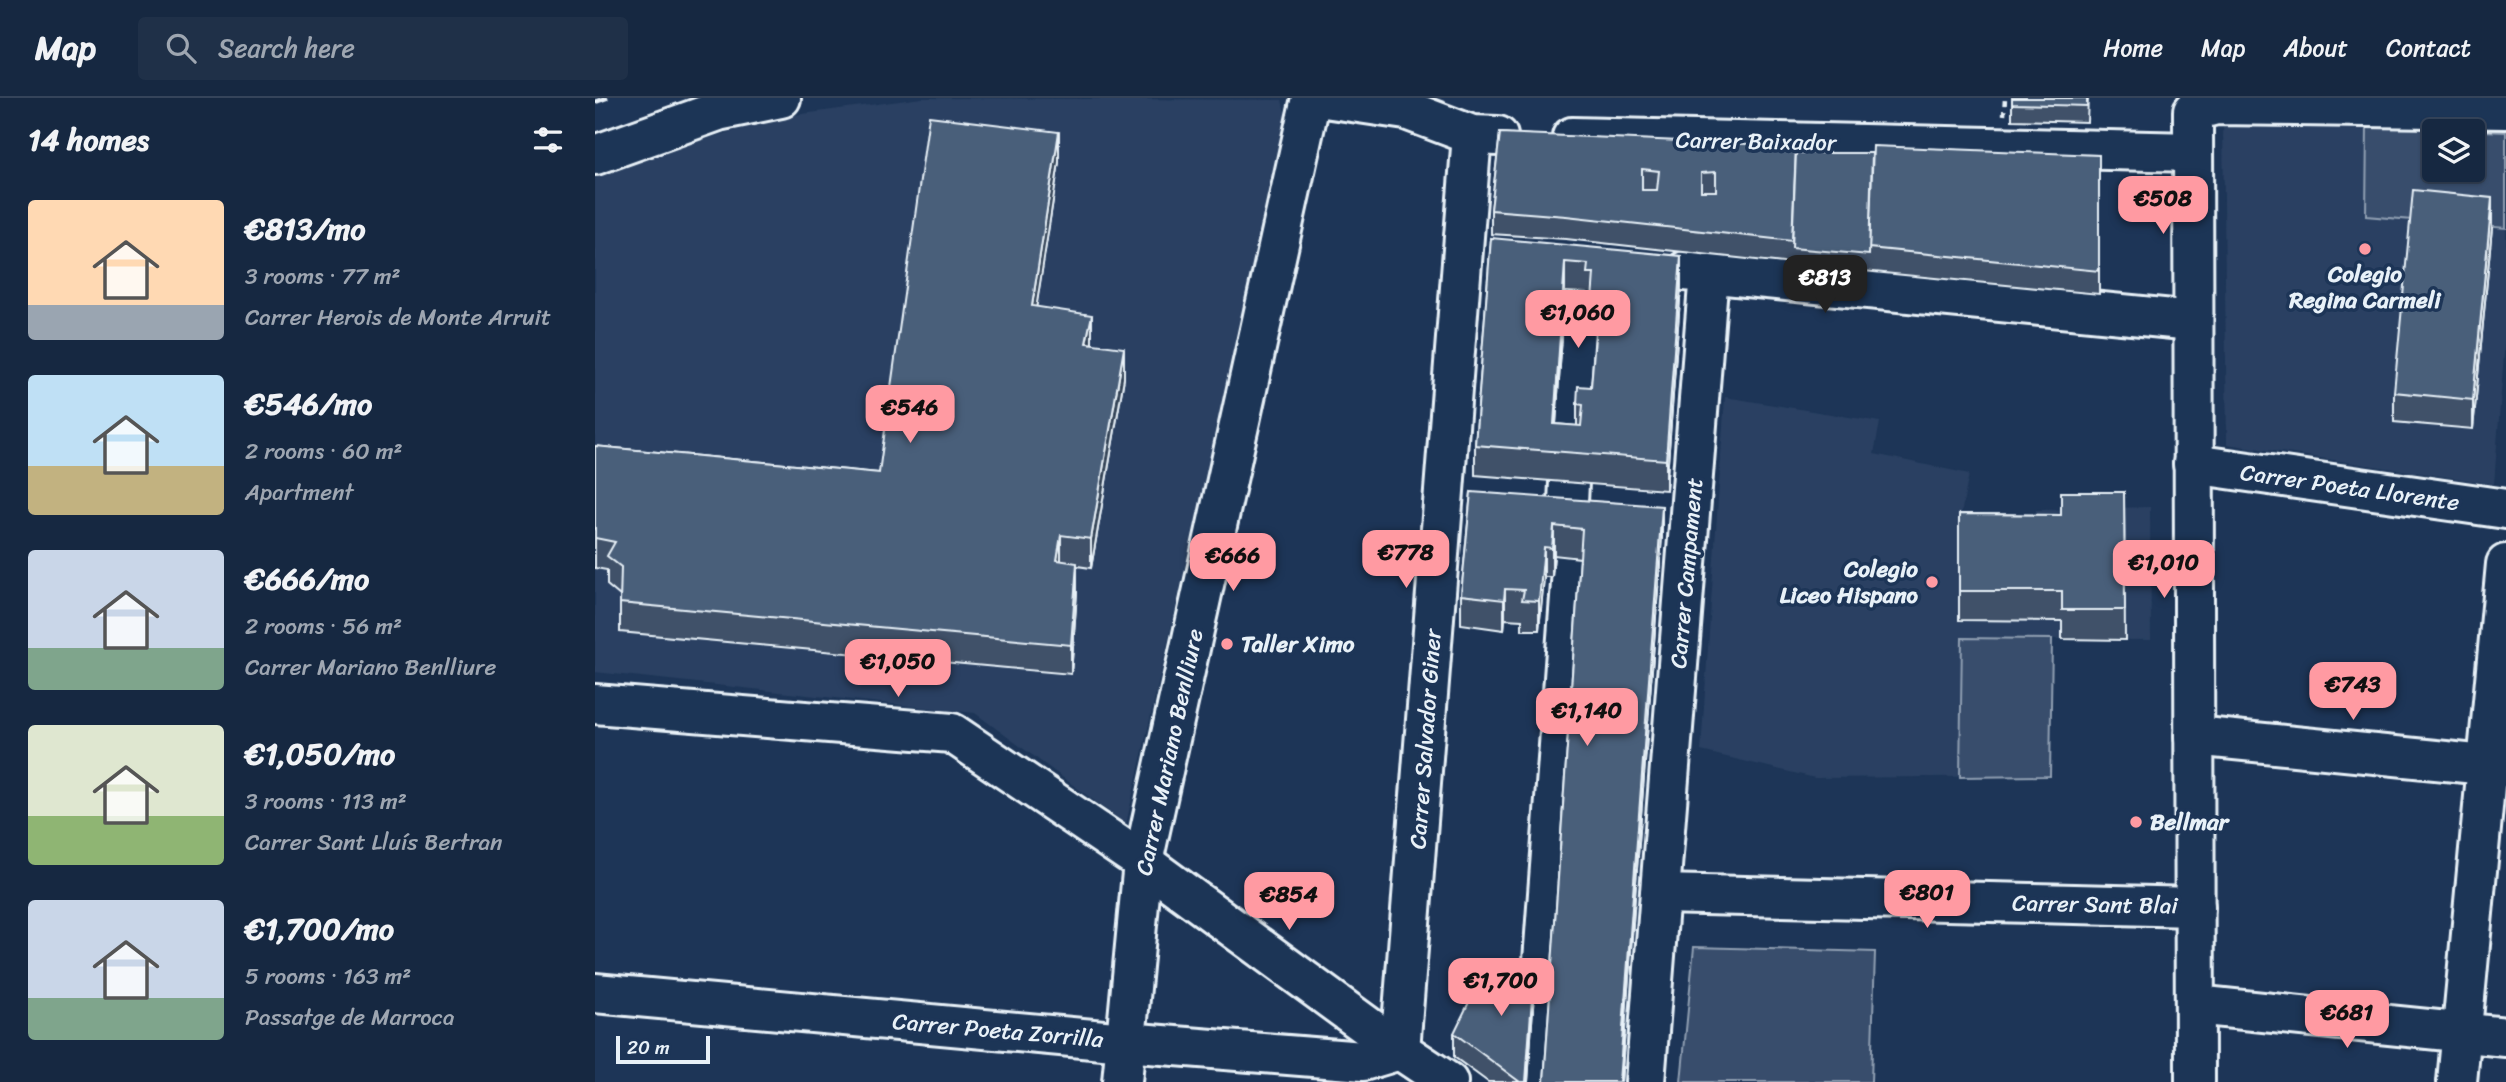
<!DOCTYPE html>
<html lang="en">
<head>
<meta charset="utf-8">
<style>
	:root { --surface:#162841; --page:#1f3048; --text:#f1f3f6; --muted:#9ea6b1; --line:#35445a; --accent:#ff9aa2 }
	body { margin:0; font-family:Sriracha,sans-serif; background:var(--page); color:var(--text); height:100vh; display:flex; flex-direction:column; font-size:26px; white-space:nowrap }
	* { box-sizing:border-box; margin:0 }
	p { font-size:23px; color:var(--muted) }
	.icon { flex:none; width:38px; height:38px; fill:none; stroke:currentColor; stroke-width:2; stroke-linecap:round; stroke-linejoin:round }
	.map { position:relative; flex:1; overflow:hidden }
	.side { display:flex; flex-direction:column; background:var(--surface); width:595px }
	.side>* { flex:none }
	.buttons { position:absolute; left:1827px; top:21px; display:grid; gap:14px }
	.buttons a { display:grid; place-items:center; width:63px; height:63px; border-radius:7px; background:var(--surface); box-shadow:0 2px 5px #0004,0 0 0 2px var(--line); font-size:35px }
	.scale { position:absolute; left:21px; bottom:18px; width:94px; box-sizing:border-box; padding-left:7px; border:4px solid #e8f1f8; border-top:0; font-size:19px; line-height:24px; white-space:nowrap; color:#e8f1f8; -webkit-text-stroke:5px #1d3557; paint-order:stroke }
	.price { position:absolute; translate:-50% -60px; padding:0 16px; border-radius:14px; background:var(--accent); color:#111; font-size:23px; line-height:46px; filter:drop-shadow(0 2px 4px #0008) }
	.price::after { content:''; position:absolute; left:50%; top:42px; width:21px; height:16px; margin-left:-10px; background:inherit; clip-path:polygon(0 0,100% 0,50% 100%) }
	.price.selected { background:#222; color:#fff }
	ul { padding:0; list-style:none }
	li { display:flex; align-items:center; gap:21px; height:175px; padding:0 28px }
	li span { display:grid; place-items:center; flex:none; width:196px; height:140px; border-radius:7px; color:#555 }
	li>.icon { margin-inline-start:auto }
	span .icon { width:84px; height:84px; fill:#fffc; stroke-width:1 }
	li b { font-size:30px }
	h2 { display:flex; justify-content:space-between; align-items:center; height:84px; padding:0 28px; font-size:30px }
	header { display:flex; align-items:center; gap:42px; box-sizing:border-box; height:98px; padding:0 35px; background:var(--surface); border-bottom:2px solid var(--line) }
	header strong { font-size:33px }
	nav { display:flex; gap:38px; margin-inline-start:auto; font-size:24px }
	.search { width:490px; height:63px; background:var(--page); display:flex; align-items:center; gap:18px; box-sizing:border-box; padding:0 24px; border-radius:7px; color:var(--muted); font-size:26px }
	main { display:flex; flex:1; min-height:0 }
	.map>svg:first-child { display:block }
</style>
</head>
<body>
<header>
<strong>Map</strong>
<div class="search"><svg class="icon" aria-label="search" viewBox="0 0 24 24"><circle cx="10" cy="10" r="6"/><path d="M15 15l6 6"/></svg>Search here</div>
<nav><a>Home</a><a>Map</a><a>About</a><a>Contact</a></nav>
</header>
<main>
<section class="side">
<h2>14 homes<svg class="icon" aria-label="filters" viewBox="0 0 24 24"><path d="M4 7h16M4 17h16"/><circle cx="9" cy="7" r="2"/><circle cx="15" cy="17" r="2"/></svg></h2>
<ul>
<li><span style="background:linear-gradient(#ffd9b3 75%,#9aa5b1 0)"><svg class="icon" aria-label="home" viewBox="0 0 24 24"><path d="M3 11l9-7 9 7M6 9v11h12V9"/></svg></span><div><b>€813/mo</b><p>3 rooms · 77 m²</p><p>Carrer Herois de Monte Arruit</p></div></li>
<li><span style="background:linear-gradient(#bfe0f5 65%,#c2b280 0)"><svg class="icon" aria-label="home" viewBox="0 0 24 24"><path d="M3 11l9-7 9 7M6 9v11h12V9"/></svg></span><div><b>€546/mo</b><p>2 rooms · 60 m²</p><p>Apartment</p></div></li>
<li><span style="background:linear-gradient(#c9d6e8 70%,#7fa58c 0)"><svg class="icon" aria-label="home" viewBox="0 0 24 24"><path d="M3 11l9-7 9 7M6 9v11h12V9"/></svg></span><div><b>€666/mo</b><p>2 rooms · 56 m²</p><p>Carrer Mariano Benlliure</p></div></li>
<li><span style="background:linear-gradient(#dfe7d0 65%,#8fb573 0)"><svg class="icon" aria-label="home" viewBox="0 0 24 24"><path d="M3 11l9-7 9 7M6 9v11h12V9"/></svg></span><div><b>€1,050/mo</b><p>3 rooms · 113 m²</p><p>Carrer Sant Lluís Bertran</p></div></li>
<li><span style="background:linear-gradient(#c9d6e8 70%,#7fa58c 0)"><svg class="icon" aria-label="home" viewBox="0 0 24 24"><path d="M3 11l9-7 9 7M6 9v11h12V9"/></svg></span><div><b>€1,700/mo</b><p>5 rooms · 163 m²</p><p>Passatge de Marroca</p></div></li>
</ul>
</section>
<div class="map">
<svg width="1911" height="984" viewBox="0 0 1911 984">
	<rect width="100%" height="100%" fill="#1d3557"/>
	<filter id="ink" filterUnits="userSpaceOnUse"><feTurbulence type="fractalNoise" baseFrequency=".0143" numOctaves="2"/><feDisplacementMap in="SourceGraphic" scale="14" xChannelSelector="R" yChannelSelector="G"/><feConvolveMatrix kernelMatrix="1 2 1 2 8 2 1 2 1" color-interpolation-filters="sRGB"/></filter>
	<g filter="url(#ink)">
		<g fill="#2a4162" fill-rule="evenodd">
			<path d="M 327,0 L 687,2 L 692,25 L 531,726 L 380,615 L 0,574 L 0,80 L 57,57 L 185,19 Z"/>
			<path d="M 1628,22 L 1911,34 L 1911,229 L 1899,386 L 1632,346 ZM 1839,33 L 1878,33 L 1878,72 L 1839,72 Z"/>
			<path d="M 1130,299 L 1285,324 L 1279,356 L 1374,376 L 1366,416 L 1439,426 L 1441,412 L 1555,409 L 1556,542 L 1457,541 L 1455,678 L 1220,680 L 1106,653 Z"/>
		</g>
		<g fill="#374d6c" stroke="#909fb2" stroke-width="2" fill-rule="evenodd">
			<path d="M 1772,28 L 1911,34 L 1911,130 L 1771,118 ZM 1839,33 L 1878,33 L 1878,72 L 1839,72 Z"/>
			<path d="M 1367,540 L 1457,541 L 1455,678 L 1365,679 Z"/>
			<path d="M 1099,849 L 1280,854 L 1276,984 L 1086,984 Z"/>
		</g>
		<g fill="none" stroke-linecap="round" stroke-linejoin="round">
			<defs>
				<g id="minor">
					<path d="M 730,0 L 811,12 L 877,37 L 903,38"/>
					<path d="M 977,39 L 1598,54"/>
					<path d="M 0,57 L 123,13 L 186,0"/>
					<path d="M 1090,173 L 1598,223"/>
					<path d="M 977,356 L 988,195"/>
					<path d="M 1598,366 L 1911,411"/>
					<path d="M 974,384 L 973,405 L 980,431"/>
					<path d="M 0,606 L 357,635 L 548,764 L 805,952 L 853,984"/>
					<path d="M 1599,638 L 1911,669"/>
					<path d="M 1065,796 L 1600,809"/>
					<path d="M 0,895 L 530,944 L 768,963 L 805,952"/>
					<path d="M 1600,907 L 1911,939"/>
					<path d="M 805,952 L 877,37"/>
					<path d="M 527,984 L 548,764 L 716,0"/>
					<path d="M 939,984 L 978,459"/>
					<path d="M 1050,984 L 1114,175"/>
					<path d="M 1600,984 L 1598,13 L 1621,7 L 1911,11"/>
					<path d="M 1862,984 L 1911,466"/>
				</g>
			</defs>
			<use href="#minor" stroke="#e8f1f8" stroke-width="44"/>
			<path stroke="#e8f1f8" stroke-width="4.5" stroke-dasharray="5 5" stroke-linecap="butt" d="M 1409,17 L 1410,0"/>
			<use href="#minor" stroke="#1d3557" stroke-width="38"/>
			<path stroke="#e8f1f8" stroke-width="5" d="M 0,4 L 11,0"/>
		</g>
		<g fill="#3f5169" stroke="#e8f1f8" stroke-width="2" fill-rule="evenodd">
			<path d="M 1417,0 L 1493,0 L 1492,24 L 1417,22 Z"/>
			<path d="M 905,35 L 1201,55 L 1504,57 L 1504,196 L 1197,166 L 971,141 L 896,136 L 896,112 Z"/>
			<path d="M 464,64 L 441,209 L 497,246 L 529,280 L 496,470 L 482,468 L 482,494 L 476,576 L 25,534 L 25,498 L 12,487 L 12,472 L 0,470 L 0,348 L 284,375 Z"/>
			<path d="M 1897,129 L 1878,331 L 1799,324 L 1799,294 Z"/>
			<path d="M 896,140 L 1086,187 L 1071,392 L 880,377 L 880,347 ZM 970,194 L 992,195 L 992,204 L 997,205 L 997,233 L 1000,233 L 996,289 L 982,306 L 982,328 L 961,326 Z"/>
			<path d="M 876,394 L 1067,438 L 1026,984 L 949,984 L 985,460 L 959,457 L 957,479 L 949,479 L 944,532 L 927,532 L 927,522 L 910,521 L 909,532 L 866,526 L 866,497 Z"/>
			<path d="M 1529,394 L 1530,542 L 1467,541 L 1467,523 L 1364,522 L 1364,416 L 1466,417 Z"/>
			<path d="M 939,895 L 933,984 L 893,984 L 859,959 L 859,935 Z"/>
		</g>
		<g fill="#334255" stroke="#e8f1f8" stroke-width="2">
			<path d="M 464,34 L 464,64 L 437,237 L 437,208 Z"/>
			<path d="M 1897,100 L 1897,129 L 1878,331 L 1878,302 Z"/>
			<path d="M 1086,158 L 1086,187 L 1071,392 L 1071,362 Z"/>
			<path d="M 970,164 L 970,194 L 959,355 L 959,326 Z"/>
			<path d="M 497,217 L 497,246 L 491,245 Z"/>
			<path d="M 529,250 L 529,280 L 496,470 L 496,441 Z"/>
			<path d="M 1067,408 L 1067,438 L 1026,984 L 1024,984 Z"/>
			<path d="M 959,428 L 959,457 L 957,479 L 957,450 Z"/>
			<path d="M 466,437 L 466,466 L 462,462 Z"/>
			<path d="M 949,449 L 949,479 L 944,532 L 944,503 Z"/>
			<path d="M 482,465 L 482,494 L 476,576 L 476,547 Z"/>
			<path d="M 910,491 L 910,521 L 909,532 L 909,502 Z"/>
			<path d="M 939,872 L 939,895 L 933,984 L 931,984 Z"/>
		</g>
		<g fill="#495e7a" stroke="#e8f1f8" stroke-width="2" fill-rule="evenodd">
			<path d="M 1417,0 L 1492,0 L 1492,8 L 1417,6 Z"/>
			<path d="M 334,18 L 464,34 L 437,208 L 497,217 L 491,245 L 529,250 L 496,441 L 466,437 L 462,462 L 482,465 L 476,547 L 25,505 L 26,469 L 12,458 L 20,444 L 0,440 L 0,348 L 284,375 Z"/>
			<path d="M 905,35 L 1201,48 L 1197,143 L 971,118 L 896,112 ZM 1047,71 L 1064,73 L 1062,92 L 1047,92 ZM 1121,74 L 1121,93 L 1106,93 L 1106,75 Z"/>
			<path d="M 1278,48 L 1504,57 L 1504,173 L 1274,150 Z"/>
			<path d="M 1201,55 L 1277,55 L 1274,157 L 1197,150 Z"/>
			<path d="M 1818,92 L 1897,100 L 1878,302 L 1799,294 Z"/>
			<path d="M 896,140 L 1086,158 L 1071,362 L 880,347 ZM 970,164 L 993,166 L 992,175 L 999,175 L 997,203 L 1003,203 L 996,289 L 983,288 L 982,306 L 988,307 L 986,328 L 959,326 Z"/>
			<path d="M 876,394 L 1067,408 L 1024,984 L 949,984 L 987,431 L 959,428 L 957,450 L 949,449 L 944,503 L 927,502 L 929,492 L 910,491 L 909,502 L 866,497 Z"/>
			<path d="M 1466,394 L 1529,394 L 1530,512 L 1467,512 L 1467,493 L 1364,493 L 1364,416 L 1466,417 Z"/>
			<path d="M 893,865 L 939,872 L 931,984 L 925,984 L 859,935 Z"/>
		</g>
	</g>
	<g fill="#ff9aa2" stroke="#1d3557" stroke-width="2.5">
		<circle cx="1770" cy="151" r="7"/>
		<circle cx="1337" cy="484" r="7"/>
		<circle cx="632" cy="546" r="7"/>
		<circle cx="1541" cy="724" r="7"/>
	</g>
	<g text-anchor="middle" stroke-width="7" stroke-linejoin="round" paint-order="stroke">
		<g font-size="23" fill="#e8f1f8" stroke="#1d3557">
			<text transform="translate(1161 43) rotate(1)" y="8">Carrer Baixador</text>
			<text transform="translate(1755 389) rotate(8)" y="8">Carrer Poeta Llorente</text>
			<text transform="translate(1091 475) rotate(-85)" y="8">Carrer Campament</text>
			<text transform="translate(830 641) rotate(-86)" y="8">Carrer Salvador Giner</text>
			<text transform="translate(574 654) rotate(-78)" y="8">Carrer Mariano Benlliure</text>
			<text transform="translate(1500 806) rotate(1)" y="8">Carrer Sant Blai</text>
			<text transform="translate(403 932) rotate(5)" y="8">Carrer Poeta Zorrilla</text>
		</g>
		<g font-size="23" font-weight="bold" fill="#e8f1f8" stroke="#1d3557" text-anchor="start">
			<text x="1770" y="184" text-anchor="middle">Colegio<tspan x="1770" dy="26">Regina Carmeli</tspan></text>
			<text x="1323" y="479" text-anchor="end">Colegio<tspan x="1323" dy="26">Liceo Hispano</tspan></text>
			<text x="646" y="554">Taller Ximo</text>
			<text x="1555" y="732">Bellmar</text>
		</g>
	</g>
</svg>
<div class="buttons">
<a><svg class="icon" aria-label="layers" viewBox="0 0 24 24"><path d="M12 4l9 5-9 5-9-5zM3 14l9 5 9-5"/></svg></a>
</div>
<div class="scale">20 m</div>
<b class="price" style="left:1568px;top:138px">€508</b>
<b class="price selected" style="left:1230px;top:217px">€813</b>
<b class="price" style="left:983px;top:252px">€1,060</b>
<b class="price" style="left:315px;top:347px">€546</b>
<b class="price" style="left:811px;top:492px">€778</b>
<b class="price" style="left:638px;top:495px">€666</b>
<b class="price" style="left:1569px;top:502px">€1,010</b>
<b class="price" style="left:303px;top:601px">€1,050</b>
<b class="price" style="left:1758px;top:624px">€743</b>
<b class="price" style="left:992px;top:650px">€1,140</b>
<b class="price" style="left:1332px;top:832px">€801</b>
<b class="price" style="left:694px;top:834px">€854</b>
<b class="price" style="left:906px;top:920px">€1,700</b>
<b class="price" style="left:1752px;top:952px">€681</b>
</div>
</main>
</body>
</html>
